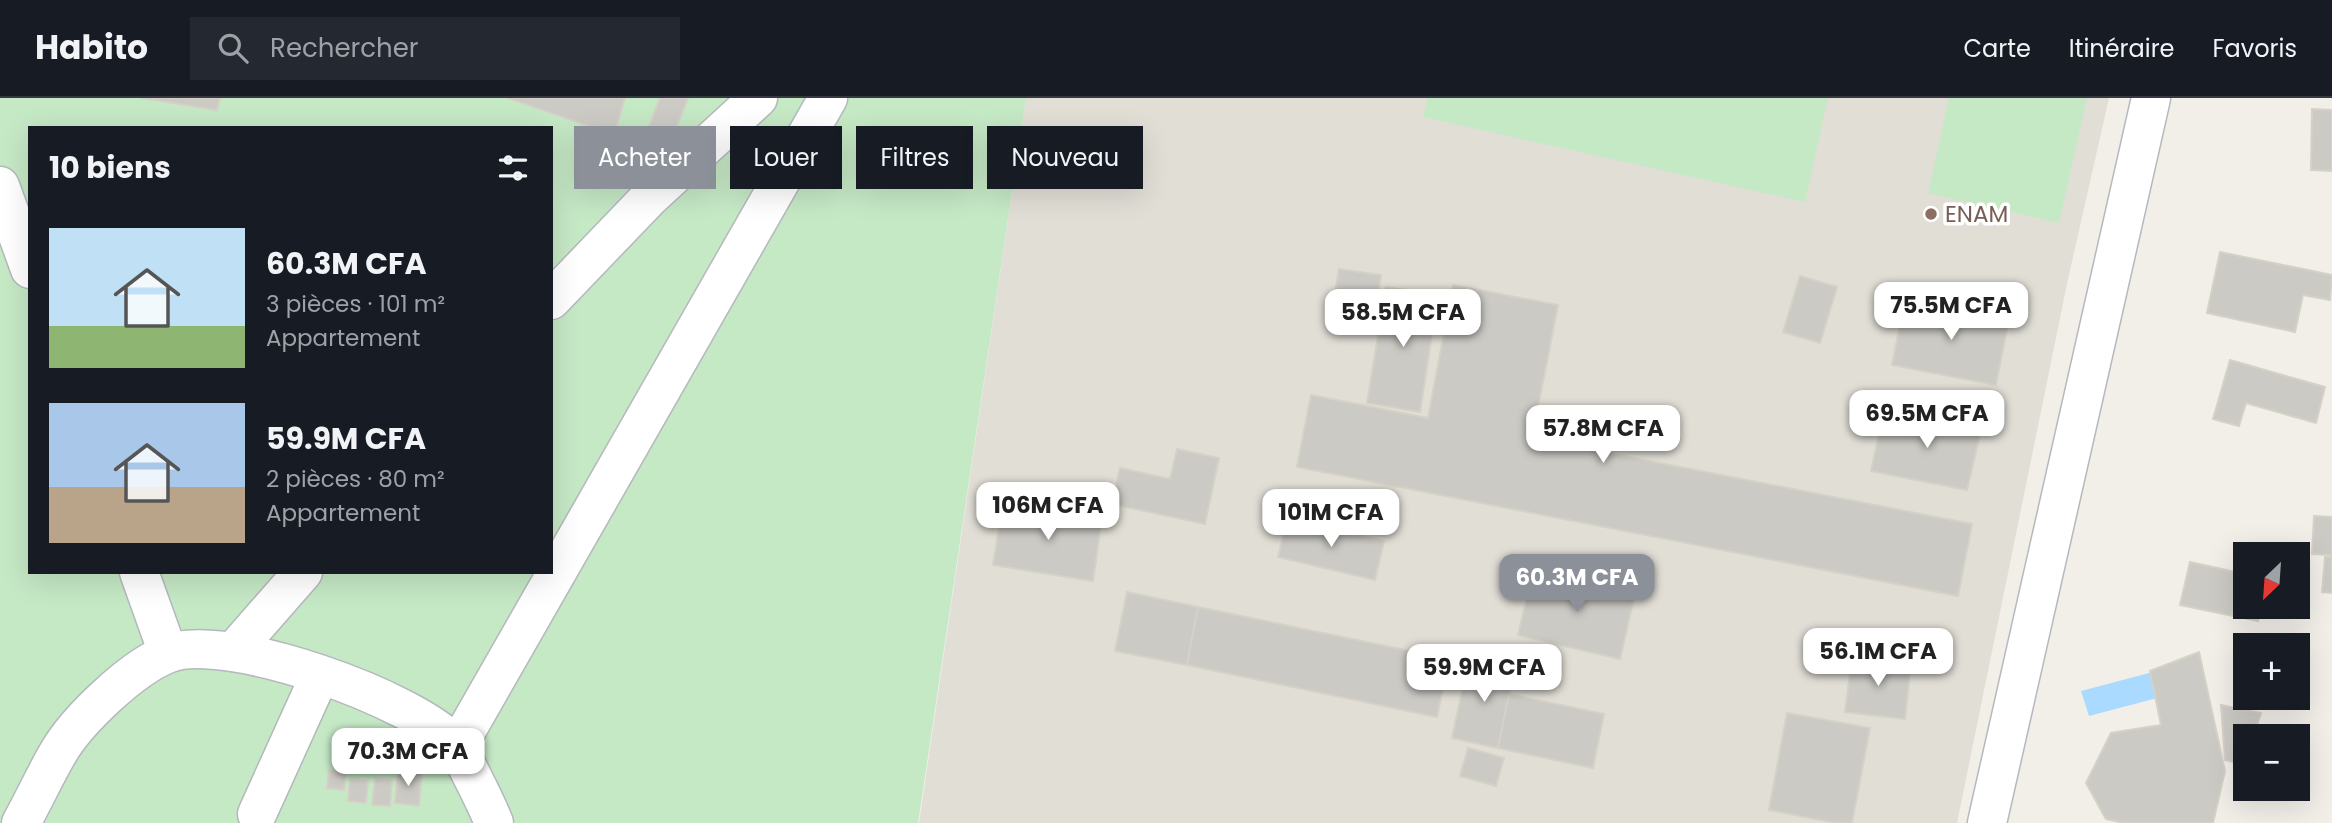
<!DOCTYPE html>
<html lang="fr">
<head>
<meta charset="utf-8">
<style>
	:root { --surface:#171b24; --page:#242831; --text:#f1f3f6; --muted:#9ea1a6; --line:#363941; --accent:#8c9099 }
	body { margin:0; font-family:Poppins,sans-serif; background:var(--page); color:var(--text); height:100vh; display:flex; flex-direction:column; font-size:26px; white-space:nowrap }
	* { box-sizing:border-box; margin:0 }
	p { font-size:23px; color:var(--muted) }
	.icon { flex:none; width:38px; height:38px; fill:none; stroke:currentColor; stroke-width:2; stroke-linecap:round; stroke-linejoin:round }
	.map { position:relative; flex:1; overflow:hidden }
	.side { position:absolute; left:28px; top:28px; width:525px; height:448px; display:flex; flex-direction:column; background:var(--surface); border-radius:0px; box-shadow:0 7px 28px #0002 }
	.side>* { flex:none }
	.banner { position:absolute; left:574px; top:28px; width:665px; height:63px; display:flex; gap:14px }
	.needle { width:46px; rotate:205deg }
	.buttons { position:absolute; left:2233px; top:444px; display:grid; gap:14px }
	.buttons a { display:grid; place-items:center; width:77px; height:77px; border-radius:0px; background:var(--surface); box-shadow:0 7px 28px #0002; font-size:35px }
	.price { position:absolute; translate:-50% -60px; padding:0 16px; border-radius:14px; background:#fff; color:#222; font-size:23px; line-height:46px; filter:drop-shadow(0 2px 4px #0008) }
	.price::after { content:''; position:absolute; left:50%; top:42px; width:21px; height:16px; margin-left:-10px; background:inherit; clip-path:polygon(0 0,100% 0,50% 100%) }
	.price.on { background:var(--accent); color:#fff }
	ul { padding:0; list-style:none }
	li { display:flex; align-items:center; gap:21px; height:175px; padding:0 21px }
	li span { display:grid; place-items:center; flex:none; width:196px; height:140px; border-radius:0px; color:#555 }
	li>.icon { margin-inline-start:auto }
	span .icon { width:84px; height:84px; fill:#fffc; stroke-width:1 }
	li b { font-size:30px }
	h2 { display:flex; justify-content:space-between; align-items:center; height:84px; padding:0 21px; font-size:30px }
	.pill { padding:0 24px; border-radius:0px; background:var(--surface); box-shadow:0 7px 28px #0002; font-size:24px; line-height:63px }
	.pill.on { background:var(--accent); color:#fff }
	header { display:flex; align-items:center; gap:42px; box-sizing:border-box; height:98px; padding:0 35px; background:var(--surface); border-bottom:2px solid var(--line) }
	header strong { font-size:33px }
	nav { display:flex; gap:38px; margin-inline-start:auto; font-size:24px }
	.search { width:490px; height:63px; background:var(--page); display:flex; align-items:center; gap:18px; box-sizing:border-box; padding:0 24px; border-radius:0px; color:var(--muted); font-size:26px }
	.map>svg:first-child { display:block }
</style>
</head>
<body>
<header>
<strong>Habito</strong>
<div class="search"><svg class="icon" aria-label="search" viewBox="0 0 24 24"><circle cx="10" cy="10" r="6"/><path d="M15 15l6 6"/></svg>Rechercher</div>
<nav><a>Carte</a><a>Itinéraire</a><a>Favoris</a></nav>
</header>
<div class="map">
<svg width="2332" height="725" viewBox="0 0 2332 725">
	<rect width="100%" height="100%" fill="#f1efe8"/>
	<path fill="#e1ded6" d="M 1026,0 L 2109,0 L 2068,181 L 1957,725 L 919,725 Z"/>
	<g fill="#c5e8c5" fill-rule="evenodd">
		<path d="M 0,0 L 1026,0 L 918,725 L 0,725 ZM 30,30 L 551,30 L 551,474 L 30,474 Z"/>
		<path d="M 1428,0 L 1828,0 L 1805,104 L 1423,19 Z"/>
		<path d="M 1949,0 L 2087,0 L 2059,125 L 1928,95 Z"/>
	</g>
	<path fill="#aadaff" d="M 2153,574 L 2161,599 L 2089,618 L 2081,593 Z"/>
	<g fill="#cccac5" stroke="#d6d1c6" stroke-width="2">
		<path d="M 141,0 L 220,0 L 217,12 Z"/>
		<path d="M 508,0 L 625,0 L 614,37 Z"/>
		<path d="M 660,0 L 688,0 L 668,51 L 644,41 Z"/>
		<path d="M 2312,11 L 2332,12 L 2332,73 L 2311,72 Z"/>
		<path d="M 2220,154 L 2332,177 L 2330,202 L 2303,197 L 2295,234 L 2207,215 Z"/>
		<path d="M 1339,171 L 1381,177 L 1376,207 L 1334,200 Z"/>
		<path d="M 1800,178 L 1837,189 L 1820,245 L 1783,234 Z"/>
		<path d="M 1453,187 L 1558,207 L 1532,340 L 1972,426 L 1958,498 L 1297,369 L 1311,297 L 1428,320 Z"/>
		<path d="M 1386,189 L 1438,197 L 1420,314 L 1367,305 Z"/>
		<path d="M 1905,201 L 2009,221 L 1996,287 L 1892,267 Z"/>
		<path d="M 2230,262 L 2325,289 L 2316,325 L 2246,305 L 2239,328 L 2213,321 Z"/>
		<path d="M 1884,313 L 1982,328 L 1967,392 L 1871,373 Z"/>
		<path d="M 1177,351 L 1219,360 L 1205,426 L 1112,406 L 1120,370 L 1170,381 Z"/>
		<path d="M 1003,405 L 1102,420 L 1093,483 L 993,467 Z"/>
		<path d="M 2314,418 L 2332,419 L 2332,457 L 2312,456 Z"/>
		<path d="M 1287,421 L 1384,443 L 1375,482 L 1278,459 Z"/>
		<path d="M 2325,459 L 2332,459 L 2332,495 L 2322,494 Z"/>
		<path d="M 2190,464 L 2245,476 L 2245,509 L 2261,509 L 2258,523 L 2180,507 Z"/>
		<path d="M 1534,471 L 1635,496 L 1620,561 L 1518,537 Z"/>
		<path d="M 1127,494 L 1198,509 L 1187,567 L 1115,553 Z"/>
		<path d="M 1198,509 L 1449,561 L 1437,619 L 1187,567 Z"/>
		<path d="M 2199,554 L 2225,673 L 2213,725 L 2124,725 L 2106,721 L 2086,685 L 2111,635 L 2161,627 L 2150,573 Z"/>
		<path d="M 1852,559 L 1911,566 L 1905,621 L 1845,614 Z"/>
		<path d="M 1469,561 L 1515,571 L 1498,650 L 1452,640 Z"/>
		<path d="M 1509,596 L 1604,616 L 1593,670 L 1498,650 Z"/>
		<path d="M 2221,607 L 2261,615 L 2253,639 L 2245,639 L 2244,667 L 2225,662 Z"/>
		<path d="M 1787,615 L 1870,630 L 1852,725 L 1836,725 L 1769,712 Z"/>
		<path d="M 334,637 L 350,639 L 348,661 L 332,659 Z"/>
		<path d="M 356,640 L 374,642 L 371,665 L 353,663 Z"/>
		<path d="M 378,641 L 395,643 L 393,664 L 376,663 Z"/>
		<path d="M 399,642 L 420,644 L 418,667 L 397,664 Z"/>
		<path d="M 1468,650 L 1504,660 L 1496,688 L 1460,678 Z"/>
		<path d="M 329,672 L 346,674 L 344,692 L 327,690 Z"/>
		<path d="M 398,672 L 422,675 L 419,708 L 395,705 Z"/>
		<path d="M 375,680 L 392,682 L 390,708 L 372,707 Z"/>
		<path d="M 350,681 L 368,682 L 366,705 L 348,703 Z"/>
	</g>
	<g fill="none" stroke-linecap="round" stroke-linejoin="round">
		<defs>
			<g id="minor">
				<path d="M 0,88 L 30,171"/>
				<path d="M 551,202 L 649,100 L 758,0"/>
				<path d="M 139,474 L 168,555"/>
				<path d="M 233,554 L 303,474"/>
				<path d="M 457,649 L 828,0"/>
				<path d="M 257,716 L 320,577"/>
				<path d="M 21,725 C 34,702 45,677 58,655 C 77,622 132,570 167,556 C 223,532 419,602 457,649 C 462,655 465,665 469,672 C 478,690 487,707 494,725"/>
				<path d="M 1987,725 L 2151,0"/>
			</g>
		</defs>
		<use href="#minor" stroke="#b5b8bc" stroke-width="41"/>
		<use href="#minor" stroke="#fff" stroke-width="38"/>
	</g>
	<circle fill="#8d6e63" stroke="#fff" stroke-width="2.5" cx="1931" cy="116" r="7"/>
	<g text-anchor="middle" stroke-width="7" stroke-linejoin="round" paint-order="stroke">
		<g font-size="23" fill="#785e54" stroke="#fff" text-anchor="start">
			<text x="1945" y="124">ENAM</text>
		</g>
	</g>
</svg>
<div class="buttons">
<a><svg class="needle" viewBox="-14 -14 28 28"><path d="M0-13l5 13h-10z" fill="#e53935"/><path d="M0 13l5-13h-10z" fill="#9ea1a6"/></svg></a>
<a>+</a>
<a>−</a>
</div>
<b class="price" style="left:1951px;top:244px">75.5M CFA</b>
<b class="price" style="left:1403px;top:251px">58.5M CFA</b>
<b class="price" style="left:1927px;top:352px">69.5M CFA</b>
<b class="price" style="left:1603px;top:367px">57.8M CFA</b>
<b class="price" style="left:1048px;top:444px">106M CFA</b>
<b class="price" style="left:1331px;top:451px">101M CFA</b>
<b class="price on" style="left:1577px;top:516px">60.3M CFA</b>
<b class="price" style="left:1878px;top:590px">56.1M CFA</b>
<b class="price" style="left:1484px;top:606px">59.9M CFA</b>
<b class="price" style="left:408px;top:690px">70.3M CFA</b>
<div class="banner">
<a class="pill on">Acheter</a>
<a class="pill">Louer</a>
<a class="pill">Filtres</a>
<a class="pill">Nouveau</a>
</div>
<section class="side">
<h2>10 biens<svg class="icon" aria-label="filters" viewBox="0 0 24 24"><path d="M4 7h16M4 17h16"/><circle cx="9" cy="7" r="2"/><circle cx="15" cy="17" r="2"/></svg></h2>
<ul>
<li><span style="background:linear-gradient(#bfe0f5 70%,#8fb573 0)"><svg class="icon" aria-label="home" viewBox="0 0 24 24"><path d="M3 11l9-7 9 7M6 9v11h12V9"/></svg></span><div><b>60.3M CFA</b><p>3 pièces · 101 m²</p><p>Appartement</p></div></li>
<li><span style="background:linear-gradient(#a9c7e8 60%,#b9a48a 0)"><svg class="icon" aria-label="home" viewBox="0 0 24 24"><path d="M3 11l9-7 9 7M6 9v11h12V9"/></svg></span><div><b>59.9M CFA</b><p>2 pièces · 80 m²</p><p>Appartement</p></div></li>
</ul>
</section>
</div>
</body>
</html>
